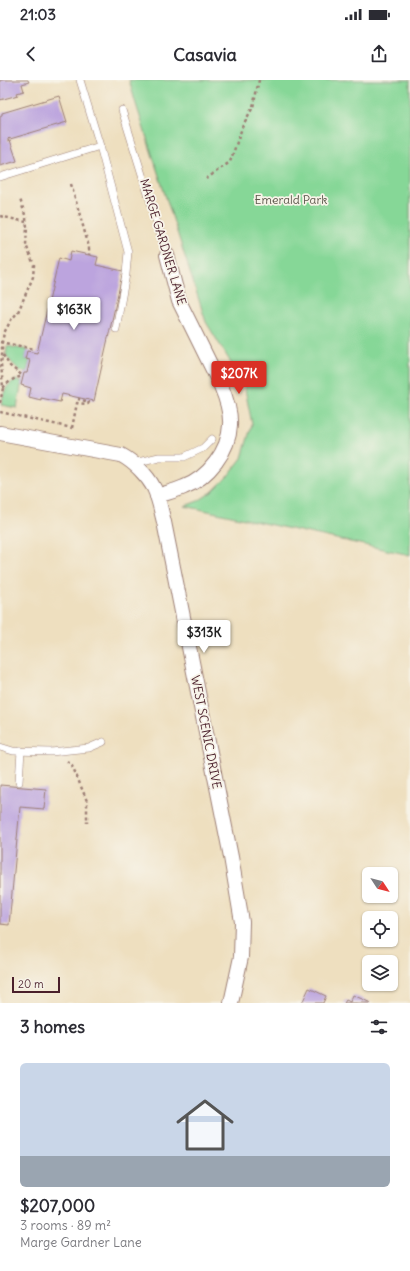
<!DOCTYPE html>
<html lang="en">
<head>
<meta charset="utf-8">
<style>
	:root { --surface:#fff; --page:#f7f7f7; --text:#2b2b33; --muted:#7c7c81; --accent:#d93025 }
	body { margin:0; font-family:Delius,sans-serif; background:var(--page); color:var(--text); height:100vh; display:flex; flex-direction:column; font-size:15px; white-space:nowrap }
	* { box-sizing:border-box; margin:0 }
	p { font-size:13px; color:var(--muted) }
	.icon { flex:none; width:22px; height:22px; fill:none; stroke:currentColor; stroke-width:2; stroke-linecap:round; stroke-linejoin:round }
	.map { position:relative; height:923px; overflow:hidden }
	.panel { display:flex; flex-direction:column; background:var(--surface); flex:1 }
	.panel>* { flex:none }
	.needle { width:26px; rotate:126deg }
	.fabs { position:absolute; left:362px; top:787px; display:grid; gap:8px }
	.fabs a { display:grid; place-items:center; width:36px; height:36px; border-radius:6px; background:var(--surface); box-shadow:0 1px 3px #0004; font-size:20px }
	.scale { position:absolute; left:12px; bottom:10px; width:48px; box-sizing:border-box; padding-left:4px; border:2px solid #4a1f2b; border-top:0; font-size:11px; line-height:14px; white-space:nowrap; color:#4a1f2b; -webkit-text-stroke:3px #f7f3e8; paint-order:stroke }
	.price { position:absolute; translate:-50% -34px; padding:0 9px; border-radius:4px; background:#fff; color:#222; font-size:13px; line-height:26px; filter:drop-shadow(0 1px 2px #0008) }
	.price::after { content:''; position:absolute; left:50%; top:24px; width:12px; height:9px; margin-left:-6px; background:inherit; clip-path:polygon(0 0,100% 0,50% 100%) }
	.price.current { background:var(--accent); color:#fff }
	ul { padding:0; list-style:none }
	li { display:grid; align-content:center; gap:8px; height:212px; padding:0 20px }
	li span { display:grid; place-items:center; height:124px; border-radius:6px; color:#555 }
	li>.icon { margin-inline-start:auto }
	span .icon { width:72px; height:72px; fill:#fffc; stroke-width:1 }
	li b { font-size:17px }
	h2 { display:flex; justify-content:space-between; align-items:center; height:48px; padding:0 20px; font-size:17px }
	.status { display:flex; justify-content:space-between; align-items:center; height:28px; padding:0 20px; background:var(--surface); direction:ltr }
	.status svg { height:11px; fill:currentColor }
	header { display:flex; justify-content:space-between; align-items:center; height:52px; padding:0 20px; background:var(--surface); font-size:18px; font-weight:800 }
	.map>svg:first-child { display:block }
</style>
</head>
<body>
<div class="status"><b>21:03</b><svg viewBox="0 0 49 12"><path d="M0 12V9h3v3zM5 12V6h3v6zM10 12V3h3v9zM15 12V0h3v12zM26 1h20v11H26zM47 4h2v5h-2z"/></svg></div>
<header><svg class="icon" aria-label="back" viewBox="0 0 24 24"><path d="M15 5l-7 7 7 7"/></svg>Casavia<svg class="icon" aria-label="share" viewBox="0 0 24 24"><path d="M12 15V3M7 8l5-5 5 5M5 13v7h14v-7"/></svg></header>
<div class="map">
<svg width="410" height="923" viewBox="0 0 410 923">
	<rect width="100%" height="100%" fill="#f7f3e8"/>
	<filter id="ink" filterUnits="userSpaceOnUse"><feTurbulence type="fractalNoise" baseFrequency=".025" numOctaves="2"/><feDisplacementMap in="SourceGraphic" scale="8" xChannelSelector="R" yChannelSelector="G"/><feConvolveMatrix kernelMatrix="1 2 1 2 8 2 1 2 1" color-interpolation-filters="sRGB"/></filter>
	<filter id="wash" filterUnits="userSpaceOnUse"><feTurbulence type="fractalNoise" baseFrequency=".012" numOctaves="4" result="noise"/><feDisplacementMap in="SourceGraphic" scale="16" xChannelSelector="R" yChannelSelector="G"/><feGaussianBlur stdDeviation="0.9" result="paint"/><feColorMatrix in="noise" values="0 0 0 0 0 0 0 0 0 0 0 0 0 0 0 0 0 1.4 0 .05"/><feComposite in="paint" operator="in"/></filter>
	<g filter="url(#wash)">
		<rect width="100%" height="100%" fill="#eedfbf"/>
		<g fill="#86d797" stroke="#687b61">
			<path d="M 129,0 L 410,0 L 410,475 L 185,426 L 198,421 L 212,412 L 228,396 L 242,378 L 252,344 L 244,304 L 206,242 L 135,21 Z"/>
			<path d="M 7,266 L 28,270 L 25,279 L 30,280 L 27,292 L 20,291 L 11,282 L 6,275 Z"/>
			<path d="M 16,300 L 22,301 L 17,328 L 1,325 C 4,313 4,306 16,300 Z"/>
		</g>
		<g id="blocks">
			<g fill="#bca4de">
				<path d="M 0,0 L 28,0 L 29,2 L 22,4 L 24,11 L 17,13 L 18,15 L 0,20 Z"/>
				<path d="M 59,16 L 67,42 L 10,59 L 9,58 L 8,59 L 8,61 L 10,60 L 17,81 L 0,86 L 0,36 L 2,35 L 2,33 Z"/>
				<path d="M 71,171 L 98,177 L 96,185 L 123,191 L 94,321 L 62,314 L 60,322 L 41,318 L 41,320 L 29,317 L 31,308 L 21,305 L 24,293 L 27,293 L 30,280 L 25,279 L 27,271 L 37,273 L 59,178 L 69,181 Z"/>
				<path d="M 0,705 L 46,709 L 44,729 L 20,727 L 9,845 L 0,844 Z"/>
				<path d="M 309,908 L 326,916 L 323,923 L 302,923 Z"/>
				<path d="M 353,915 L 371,923 L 344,923 L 346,920 L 350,922 Z"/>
			</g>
		</g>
	</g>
	<g filter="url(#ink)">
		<use href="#blocks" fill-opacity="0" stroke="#9c7f75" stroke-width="1"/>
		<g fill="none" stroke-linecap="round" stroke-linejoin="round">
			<defs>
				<g id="lane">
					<path d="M 80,0 L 100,66 L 128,172 L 126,194 L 116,249"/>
					<path d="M 122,30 L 167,175"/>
					<path d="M 0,97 L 100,66"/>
					<path d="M 134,383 L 159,377 L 184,377 L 203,368 L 212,359"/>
					<path d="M 0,667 L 13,671 L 51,672 L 89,668 L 103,662"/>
					<path d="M 19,702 L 21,671"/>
				</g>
				<g id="street">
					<path d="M 0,353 L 121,375 C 134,382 147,395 154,408 C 159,418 161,431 164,442 L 231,777 L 242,842 L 241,877 L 231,923"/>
					<path d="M 157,416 C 166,413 175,411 184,407 C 208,398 229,371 230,345 C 231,332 226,318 221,306 L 179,221 L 167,175"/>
				</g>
			</defs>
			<use href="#lane" stroke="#9c7f75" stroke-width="8"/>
			<use href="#street" stroke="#9c7f75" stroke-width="16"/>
			<g stroke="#9c7f75" stroke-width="2.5" stroke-dasharray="3 3" stroke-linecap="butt">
				<path d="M 206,99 L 230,82 L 243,45 L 253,27 L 259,0"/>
				<path d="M 71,104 L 89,167 L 89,175"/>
				<path d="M 0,136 L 26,142"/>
				<path d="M 0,262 L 35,269"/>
				<path d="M 3,275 L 10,286 L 23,296"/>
				<path d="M 3,308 C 9,301 14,298 23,296"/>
				<path d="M 0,323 L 3,308 L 1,284 L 2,275 L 2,262 L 4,253 L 11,240 L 18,232 L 33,197 L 34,185 L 26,165 L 27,147 L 26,138 L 20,119"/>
				<path d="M 0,332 L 72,348"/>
				<path d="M 72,348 L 77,323 L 88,324 L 89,322 L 78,319"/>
				<path d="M 67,681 L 72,685 L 87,721 L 87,743"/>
			</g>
			<use href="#lane" stroke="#fff" stroke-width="7"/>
			<use href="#street" stroke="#fff" stroke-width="14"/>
		</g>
	</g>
	<g text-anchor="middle" stroke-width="3.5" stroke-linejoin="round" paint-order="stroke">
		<g font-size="12" fill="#5c564b" stroke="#f7f3e8">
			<text x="291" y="124">Emerald Park</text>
		</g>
		<g font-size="12" fill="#4a1f2b" stroke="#f7f3e8">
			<text transform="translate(163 162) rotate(73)" y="4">MARGE GARDNER LANE</text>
			<text transform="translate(206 652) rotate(79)" y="4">WEST SCENIC DRIVE</text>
		</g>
	</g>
</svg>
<div class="fabs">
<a><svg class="needle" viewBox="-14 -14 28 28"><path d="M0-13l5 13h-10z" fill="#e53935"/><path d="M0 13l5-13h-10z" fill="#7c7c81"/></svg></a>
<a><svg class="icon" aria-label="locate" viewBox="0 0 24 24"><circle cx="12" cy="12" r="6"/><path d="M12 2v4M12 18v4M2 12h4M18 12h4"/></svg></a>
<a><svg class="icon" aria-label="layers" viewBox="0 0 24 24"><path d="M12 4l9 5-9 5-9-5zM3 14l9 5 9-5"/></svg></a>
</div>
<div class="scale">20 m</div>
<b class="price" style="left:74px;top:251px">$163K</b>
<b class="price current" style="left:239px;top:315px">$207K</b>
<b class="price" style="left:204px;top:574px">$313K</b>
</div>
<section class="panel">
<h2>3 homes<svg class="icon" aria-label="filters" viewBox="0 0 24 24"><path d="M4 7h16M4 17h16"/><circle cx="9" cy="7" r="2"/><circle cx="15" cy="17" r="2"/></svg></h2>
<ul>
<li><span style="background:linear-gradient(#c9d6e8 75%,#9aa5b1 0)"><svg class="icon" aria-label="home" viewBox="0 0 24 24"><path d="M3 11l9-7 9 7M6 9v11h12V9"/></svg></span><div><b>$207,000</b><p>3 rooms · 89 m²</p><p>Marge Gardner Lane</p></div></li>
</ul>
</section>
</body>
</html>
